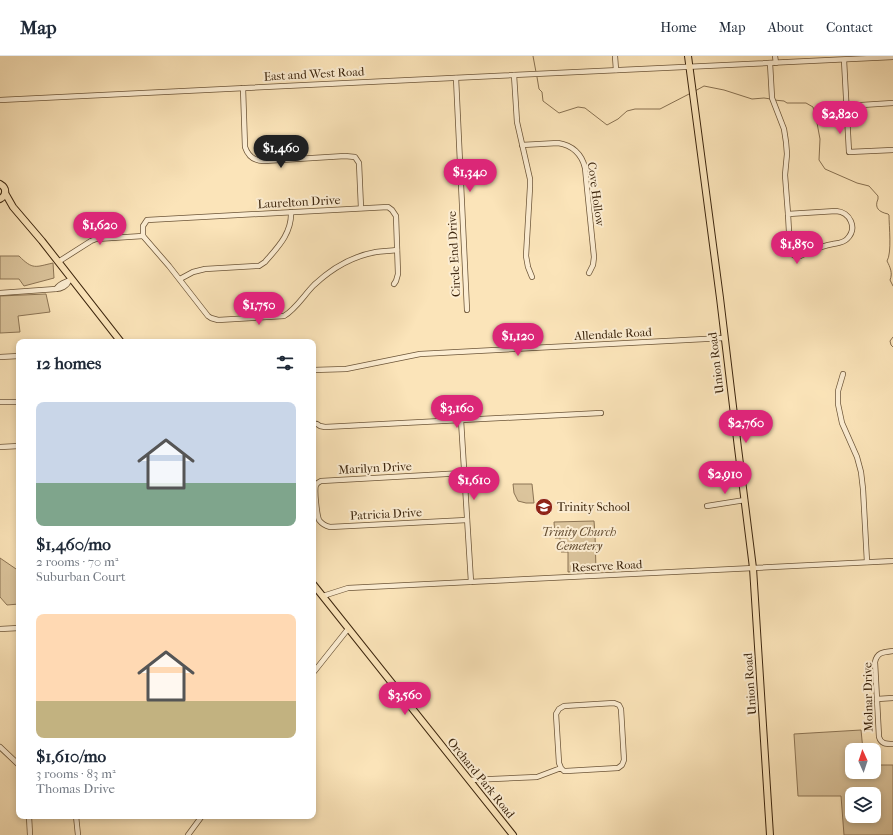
<!DOCTYPE html>
<html lang="en">
<head>
<meta charset="utf-8">
<style>
	:root { --surface:#fff; --page:#f6f6f7; --text:#1f2937; --muted:#747a83; --line:#e0e1e3; --accent:#db2777 }
	body { margin:0; font-family:"IM FELL French Canon",serif; background:var(--page); color:var(--text); height:100vh; display:flex; flex-direction:column; font-size:15px; white-space:nowrap }
	* { box-sizing:border-box; margin:0 }
	p { font-size:13px; color:var(--muted) }
	.icon { flex:none; width:22px; height:22px; fill:none; stroke:currentColor; stroke-width:2; stroke-linecap:round; stroke-linejoin:round }
	.map { position:relative; flex:1; overflow:hidden }
	.details { position:absolute; left:16px; top:283px; width:300px; height:480px; display:flex; flex-direction:column; background:var(--surface); border-radius:8px; box-shadow:0 2px 6px #0003 }
	.details>* { flex:none }
	.needle { width:26px; rotate:357deg }
	.controls { position:absolute; left:845px; top:687px; display:grid; gap:8px }
	.controls a { display:grid; place-items:center; width:36px; height:36px; border-radius:8px; background:var(--surface); box-shadow:0 2px 6px #0003; font-size:20px }
	.price { position:absolute; translate:-50% -34px; padding:0 9px; border-radius:14px; background:var(--accent); color:#fff; font-size:13px; line-height:26px; filter:drop-shadow(0 1px 2px #0008) }
	.price::after { content:''; position:absolute; left:50%; top:24px; width:12px; height:9px; margin-left:-6px; background:inherit; clip-path:polygon(0 0,100% 0,50% 100%) }
	.price.selected { background:#222; color:#fff }
	ul { padding:0; list-style:none }
	li { display:grid; align-content:center; gap:8px; height:212px; padding:0 20px }
	li span { display:grid; place-items:center; height:124px; border-radius:8px; color:#555 }
	li>.icon { margin-inline-start:auto }
	span .icon { width:72px; height:72px; fill:#fffc; stroke-width:1 }
	li b { font-size:17px }
	h2 { display:flex; justify-content:space-between; align-items:center; height:48px; padding:0 20px; font-size:17px }
	header { display:flex; align-items:center; gap:24px; box-sizing:border-box; height:56px; padding:0 20px; background:var(--surface); border-bottom:1px solid var(--line) }
	header strong { font-size:19px }
	nav { display:flex; gap:22px; margin-inline-start:auto; font-size:14px }
	.map>svg:first-child { display:block }
</style>
</head>
<body>
<header>
<strong>Map</strong>
<nav><a>Home</a><a>Map</a><a>About</a><a>Contact</a></nav>
</header>
<div class="map">
<svg width="893" height="779" viewBox="0 0 893 779">
	<rect width="100%" height="100%" fill="#fbe4b9"/>
	<filter id="stains"><feTurbulence type="fractalNoise" baseFrequency=".005" numOctaves="4"/><feColorMatrix values="0 0 0 0 .2 0 0 0 0 .09 0 0 0 0 .02 0 0 0 .5 -.17"/></filter>
	<radialGradient id="worn" r=".72"><stop offset=".6" stop-color="#630" stop-opacity="0"/><stop offset="1" stop-color="#630" stop-opacity=".3"/></radialGradient>
	<g fill="#dbc49c" stroke="#8c7454" fill-rule="evenodd">
		<path d="M 0,200 L 19,200 C 33,214 35,211 53,207 L 54,222 L 24,230 L 19,223 L 0,223 Z"/>
		<path d="M 46,238 L 50,256 L 18,260 L 20,276 L 0,277 L 0,240 Z"/>
		<path d="M 513,428 L 532,428 L 534,447 L 526,447 L 518,445 L 514,437 Z"/>
		<path d="M 594,465 L 595,478 L 596,514 L 568,516 L 568,496 L 561,496 L 560,482 L 555,482 L 554,466 Z"/>
		<path d="M 0,502 L 19,515 L 19,548 L 7,549 L 0,541 Z"/>
		<path d="M 861,674 L 863,694 L 852,694 L 852,716 L 874,716 L 874,709 L 893,709 L 893,779 L 844,779 L 841,740 L 798,740 L 794,678 ZM 852,738 L 874,738 L 874,760 L 852,760 Z"/>
	</g>
	<g fill="none" stroke-linecap="round" stroke-linejoin="round">
		<g stroke="#887151" stroke-width="1">
			<path d="M 533,0 L 536,16"/>
			<path d="M 537,21 L 539,33 L 542,36 L 543,45 L 559,57 L 578,51 L 585,52 L 607,69 L 618,63 L 627,55 L 635,53 L 660,53 L 691,37"/>
			<path d="M 695,35 L 704,30 L 724,34 L 752,43 L 764,42 L 771,43"/>
			<path d="M 774,44 L 784,45 L 787,47 L 806,47 L 813,51 L 817,67 L 820,83 L 819,104 L 825,113 L 857,127 L 869,130 L 878,140 L 878,143 C 874,152 879,156 888,158 L 889,159 C 889,170 892,197 887,205 C 890,211 893,217 890,224 L 893,230"/>
			<path d="M 893,281 L 890,285 L 891,289 L 893,291"/>
		</g>
		<defs>
			<g id="minor">
				<path d="M 615,0 L 616,14"/>
				<path d="M 775,0 L 776,7"/>
				<path d="M 844,4 L 849,96 L 893,94"/>
				<path d="M 770,7 L 772,42 L 784,73 L 786,86 L 787,98 L 785,119 L 788,158"/>
				<path d="M 514,19 L 517,66 L 530,123 L 530,131 L 526,200 L 528,211 L 532,221"/>
				<path d="M 456,22 L 467,254"/>
				<path d="M 243,32 L 245,91 C 248,100 254,105 264,105 L 345,100 L 355,101 L 359,107 L 361,152"/>
				<path d="M 0,44 L 389,25 L 893,1"/>
				<path d="M 846,50 L 893,47"/>
				<path d="M 522,89 L 558,87 C 572,89 582,98 585,112 L 594,201 L 593,209 L 589,217"/>
				<path d="M 836,155 C 850,156 858,172 847,183 C 843,187 838,187 833,188 C 820,190 811,195 800,200 C 795,201 792,199 790,194 L 788,158 Z"/>
				<path d="M 143,180 L 143,170 L 147,164 L 388,151 L 392,154 L 396,160 L 398,218 L 396,225 L 394,228"/>
				<path d="M 143,180 L 169,210 L 208,260 L 211,262 L 218,264 L 284,260 C 296,253 304,239 314,229 C 331,213 353,200 376,196 C 383,195 390,195 397,194"/>
				<path d="M 58,206 L 91,185 L 96,183 L 143,180"/>
				<path d="M 180,223 L 193,216 L 205,213 L 256,210 L 259,210 L 265,206 C 278,191 292,177 291,156"/>
				<path d="M 69,225 C 67,230 61,233 56,233 C 61,226 65,227 72,223"/>
				<path d="M 0,237 L 56,233"/>
				<path d="M 0,301 L 19,300"/>
				<path d="M 313,314 L 346,313 L 420,298 L 724,282"/>
				<path d="M 843,318 L 838,335 L 838,348 L 842,367 L 857,401 L 861,416 L 863,433 L 867,506"/>
				<path d="M 0,346 L 19,346"/>
				<path d="M 461,364 L 471,526"/>
				<path d="M 317,368 L 320,370 L 325,371 L 601,357"/>
				<path d="M 0,391 L 19,390"/>
				<path d="M 464,417 L 321,425 C 319,426 318,426 316,429 C 314,434 317,459 319,464 C 322,468 325,470 330,471 L 467,464"/>
				<path d="M 707,450 L 745,444"/>
				<path d="M 323,540 L 348,532 L 893,505"/>
				<path d="M 0,573 L 19,572"/>
				<path d="M 893,595 C 884,596 877,596 875,606 L 879,681 C 881,688 886,688 893,688"/>
				<path d="M 313,617 L 348,573"/>
				<path d="M 877,643 L 893,642"/>
				<path d="M 0,691 L 19,709"/>
				<path d="M 469,724 L 537,721 L 561,712 L 564,715 L 566,715 L 618,712 L 622,709 L 624,704 L 621,653 L 619,649 L 614,647 L 564,650 L 559,653 L 556,658 L 559,707 L 561,712"/>
				<path d="M 29,760 L 30,779"/>
				<path d="M 76,760 L 78,779"/>
				<path d="M 188,779 L 202,760"/>
			</g>
			<g id="major">
				<path d="M 688,0 L 720,242 L 738,392 L 753,512 L 770,779"/>
				<path d="M 0,128 C 7,132 7,139 0,143"/>
				<path d="M 5,137 L 13,151 L 42,185 L 121,286"/>
				<path d="M 313,528 L 513,779"/>
			</g>
		</defs>
		<use href="#minor" stroke="#6c5538" stroke-width="6"/>
		<use href="#major" stroke="#3c250d" stroke-width="8"/>
		<use href="#minor" stroke="#fcedd2" stroke-width="4.5"/>
		<use href="#major" stroke="#fbe4b9" stroke-width="6"/>
	</g>
	<defs>
		<symbol id="school-disc" viewBox="-11 -11 22 22"><circle r="9.5" fill="#8f2418" stroke="#fcedd2"/><path d="M0-5L7-2L0 1L-7-2ZM-4 1L0 2.5L4 1V4Q0 6-4 4Z" fill="#fff"/></symbol>
	</defs>
	<g fill-rule="evenodd">
		<use href="#school-disc" x="534" y="441" width="20" height="20"/>
	</g>
	<g text-anchor="middle" stroke-width="4" stroke-linejoin="round" paint-order="stroke">
		<g font-size="12" fill="#3c250d" stroke="#fcedd2">
			<text transform="translate(314 18) rotate(-3)" y="4">East and West Road</text>
			<text transform="translate(596 138) rotate(82)" y="4">Cove Hollow</text>
			<text transform="translate(299 146) rotate(-3)" y="4">Laurelton Drive</text>
			<text transform="translate(454 198) rotate(-93)" y="4">Circle End Drive</text>
			<text transform="translate(613 278) rotate(-3)" y="4">Allendale Road</text>
			<text transform="translate(716 307) rotate(-97)" y="4">Union Road</text>
			<text transform="translate(375 412) rotate(-3)" y="4">Marilyn Drive</text>
			<text transform="translate(386 458) rotate(-3)" y="4">Patricia Drive</text>
			<text transform="translate(607 510) rotate(-3)" y="4">Reserve Road</text>
			<text transform="translate(750 628) rotate(-94)" y="4">Union Road</text>
			<text transform="translate(868 641) rotate(-91)" y="4">Molnar Drive</text>
			<text transform="translate(481 722) rotate(51)" y="4">Orchard Park Road</text>
		</g>
		<g font-size="12" fill="#3c250d" stroke="#fcedd2" text-anchor="start">
			<text x="557" y="455">Trinity School</text>
		</g>
		<g font-size="12" font-style="italic" fill="#644d31" stroke="#fcedd2">
			<text x="579" y="480">Trinity Church<tspan x="579" dy="14">Cemetery</tspan></text>
		</g>
	</g>
	<rect width="100%" height="100%" filter="url(#stains)"/>
	<rect width="100%" height="100%" fill="url(#worn)"/>
</svg>
<div class="controls">
<a><svg class="needle" viewBox="-14 -14 28 28"><path d="M0-13l5 13h-10z" fill="#e53935"/><path d="M0 13l5-13h-10z" fill="#747a83"/></svg></a>
<a><svg class="icon" aria-label="layers" viewBox="0 0 24 24"><path d="M12 4l9 5-9 5-9-5zM3 14l9 5 9-5"/></svg></a>
</div>
<b class="price" style="left:840px;top:79px">$2,820</b>
<b class="price selected" style="left:281px;top:113px">$1,460</b>
<b class="price" style="left:470px;top:137px">$1,340</b>
<b class="price" style="left:100px;top:190px">$1,620</b>
<b class="price" style="left:797px;top:209px">$1,850</b>
<b class="price" style="left:259px;top:270px">$1,750</b>
<b class="price" style="left:518px;top:301px">$1,120</b>
<b class="price" style="left:457px;top:373px">$3,160</b>
<b class="price" style="left:746px;top:388px">$2,760</b>
<b class="price" style="left:725px;top:439px">$2,910</b>
<b class="price" style="left:474px;top:445px">$1,610</b>
<b class="price" style="left:405px;top:660px">$3,560</b>
<section class="details">
<h2>12 homes<svg class="icon" aria-label="filters" viewBox="0 0 24 24"><path d="M4 7h16M4 17h16"/><circle cx="9" cy="7" r="2"/><circle cx="15" cy="17" r="2"/></svg></h2>
<ul>
<li><span style="background:linear-gradient(#c9d6e8 65%,#7fa58c 0)"><svg class="icon" aria-label="home" viewBox="0 0 24 24"><path d="M3 11l9-7 9 7M6 9v11h12V9"/></svg></span><div><b>$1,460/mo</b><p>2 rooms · 70 m²</p><p>Suburban Court</p></div></li>
<li><span style="background:linear-gradient(#ffd9b3 70%,#c2b280 0)"><svg class="icon" aria-label="home" viewBox="0 0 24 24"><path d="M3 11l9-7 9 7M6 9v11h12V9"/></svg></span><div><b>$1,610/mo</b><p>3 rooms · 83 m²</p><p>Thomas Drive</p></div></li>
</ul>
</section>
</div>
</body>
</html>
